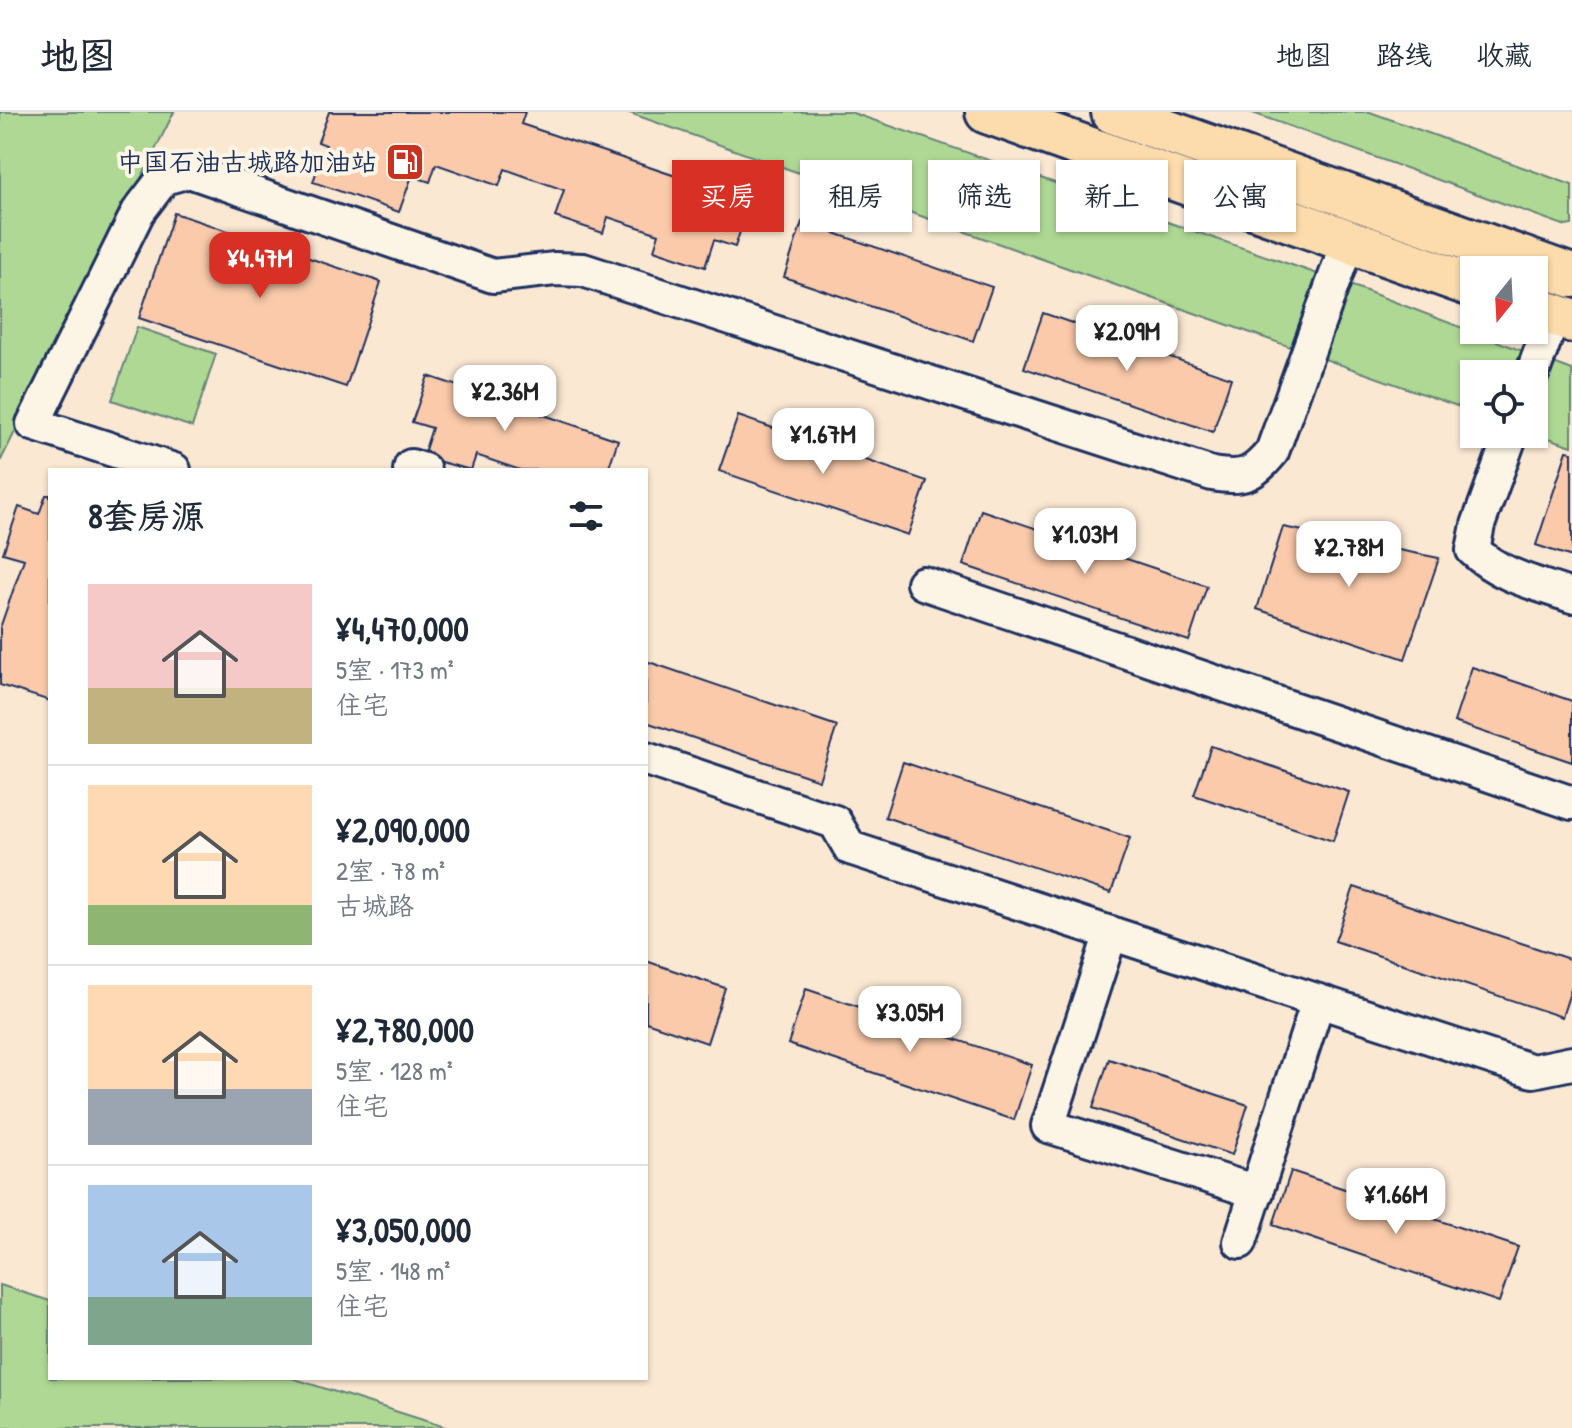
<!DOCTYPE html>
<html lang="zh">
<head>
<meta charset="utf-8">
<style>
	:root { --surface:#fff; --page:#f6f6f7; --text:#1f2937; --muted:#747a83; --line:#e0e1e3; --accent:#d93025 }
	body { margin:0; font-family:"Patrick Hand","LXGW WenKai TC",sans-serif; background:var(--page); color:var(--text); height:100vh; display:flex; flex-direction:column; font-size:30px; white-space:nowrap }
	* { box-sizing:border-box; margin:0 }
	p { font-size:26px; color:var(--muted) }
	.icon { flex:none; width:44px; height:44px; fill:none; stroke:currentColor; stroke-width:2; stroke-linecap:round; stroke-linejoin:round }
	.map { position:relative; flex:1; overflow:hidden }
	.details { position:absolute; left:48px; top:356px; width:600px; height:912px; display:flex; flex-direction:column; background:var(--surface); border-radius:0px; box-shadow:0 2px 6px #0004 }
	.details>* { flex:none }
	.banner { position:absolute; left:672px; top:48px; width:760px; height:72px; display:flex; gap:16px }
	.needle { width:52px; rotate:198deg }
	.fabs { position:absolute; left:1460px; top:144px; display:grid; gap:16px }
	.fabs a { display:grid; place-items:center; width:88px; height:88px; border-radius:0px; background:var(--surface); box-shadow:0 2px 6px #0004; font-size:40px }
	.price { position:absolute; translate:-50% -68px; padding:0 18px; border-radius:16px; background:#fff; color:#222; font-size:26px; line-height:52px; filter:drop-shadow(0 2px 4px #0008) }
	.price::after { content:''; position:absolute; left:50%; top:48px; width:24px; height:18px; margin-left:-12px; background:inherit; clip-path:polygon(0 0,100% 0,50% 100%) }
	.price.on { background:var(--accent); color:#fff }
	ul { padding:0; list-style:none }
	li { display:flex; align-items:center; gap:24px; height:200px; padding:0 40px }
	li+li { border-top:2px solid var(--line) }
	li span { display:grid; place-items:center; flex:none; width:224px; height:160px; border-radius:0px; color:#555 }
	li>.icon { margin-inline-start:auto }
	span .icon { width:96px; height:96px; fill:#fffc; stroke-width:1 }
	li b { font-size:34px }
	h2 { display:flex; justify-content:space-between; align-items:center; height:96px; padding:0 40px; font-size:34px }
	.tag { padding:0 28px; border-radius:0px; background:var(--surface); box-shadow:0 2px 6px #0004; font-size:28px; line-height:72px }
	.tag.on { background:var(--accent); color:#fff }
	header { display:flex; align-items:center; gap:48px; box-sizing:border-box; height:112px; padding:0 40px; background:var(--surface); border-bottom:2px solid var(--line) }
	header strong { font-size:38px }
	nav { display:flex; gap:44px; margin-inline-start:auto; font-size:28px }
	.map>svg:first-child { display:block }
</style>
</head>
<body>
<header>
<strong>地图</strong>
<nav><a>地图</a><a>路线</a><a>收藏</a></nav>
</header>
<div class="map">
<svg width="1572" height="1316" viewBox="0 0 1572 1316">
	<rect width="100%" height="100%" fill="#fbe8d3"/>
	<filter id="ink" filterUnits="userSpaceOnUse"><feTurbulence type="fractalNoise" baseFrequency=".0125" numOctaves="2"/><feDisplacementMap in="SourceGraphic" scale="16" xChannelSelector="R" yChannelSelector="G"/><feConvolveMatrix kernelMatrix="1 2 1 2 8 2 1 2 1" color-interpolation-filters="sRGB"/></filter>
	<g filter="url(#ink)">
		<g fill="#afd894" stroke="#658479" stroke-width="2">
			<path d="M 0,0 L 174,0 L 0,350 Z"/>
			<path d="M 627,0 L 850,0 L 1361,177 L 1572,258 L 1572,334 L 1534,321 L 1534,262 L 1474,262 L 1474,300 Z"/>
			<path d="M 1250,0 L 1370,0 L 1572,73 L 1572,113 L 1566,114 Z"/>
			<path d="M 137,215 L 216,242 L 192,315 L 112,288 Z"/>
			<path d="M 0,1173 L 50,1189 L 50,1266 L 292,1266 L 448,1316 L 0,1316 Z"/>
		</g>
		<g fill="#facaaa" stroke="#1b2f5e" stroke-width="2">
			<path d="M 329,0 L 525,0 L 521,12 L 750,89 L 735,135 L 714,128 L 705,155 L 654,138 L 659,122 L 608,105 L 603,121 L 555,105 L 564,78 L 505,57 L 499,74 L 436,52 L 430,70 L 412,64 L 399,100 L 313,70 L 326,33 L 318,30 Z"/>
			<path d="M 174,101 L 381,170 L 346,275 L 139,206 Z"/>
			<path d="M 802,110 L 992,175 L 973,229 L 784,165 Z"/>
			<path d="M 1043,201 L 1231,266 L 1213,320 L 1024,256 Z"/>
			<path d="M 428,264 L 618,328 L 608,358 L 520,358 L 476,343 L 471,358 L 441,350 L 425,338 L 432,316 L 412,310 Z"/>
			<path d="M 738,304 L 927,369 L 908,423 L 719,359 Z"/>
			<path d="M 1567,339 L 1572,340 L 1572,445 L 1536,433 Z"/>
			<path d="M 46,383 L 50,383 L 50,589 L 0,573 L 0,516 L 24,447 L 3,441 L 19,395 L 39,402 Z"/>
			<path d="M 981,398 L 1207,474 L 1189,529 L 963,453 Z"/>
			<path d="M 1283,415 L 1439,446 L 1405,547 L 1257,497 Z"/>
			<path d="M 646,549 L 837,614 L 819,668 L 646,610 Z"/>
			<path d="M 1472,555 L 1572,589 L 1572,650 L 1454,610 Z"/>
			<path d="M 1211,634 L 1349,680 L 1333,729 L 1194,683 Z"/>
			<path d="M 903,650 L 1130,726 L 1111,781 L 885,705 Z"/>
			<path d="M 1354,775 L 1572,848 L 1572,874 L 1562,905 L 1335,829 Z"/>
			<path d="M 646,849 L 725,876 L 707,931 L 646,910 Z"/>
			<path d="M 806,877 L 1032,953 L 1014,1008 L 788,932 Z"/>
			<path d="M 1109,947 L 1248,993 L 1232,1043 L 1093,996 Z"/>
			<path d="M 1291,1059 L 1518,1135 L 1499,1190 L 1273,1113 Z"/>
		</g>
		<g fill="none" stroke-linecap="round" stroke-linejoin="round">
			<defs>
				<g id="minor">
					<path d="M 1532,262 L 1554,203"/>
					<path d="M 1511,322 L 1478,413 L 1473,438 C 1500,464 1537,472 1572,484"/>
					<path d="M 174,358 L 33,312 L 138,100 L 164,66 L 189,59 L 493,164 L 555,157 L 583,158 L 1212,362 C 1243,367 1252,364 1272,340 L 1348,129"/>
					<path d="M 410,358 L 411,354 L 424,358"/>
					<path d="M 923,471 L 1572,691"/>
					<path d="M 646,647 L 835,710 L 850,736 L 1533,959 L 1572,951"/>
					<path d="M 1111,821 L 1048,1014 L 1257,1080"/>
					<path d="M 1240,1130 L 1318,889"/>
				</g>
				<g id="major">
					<path d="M 987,0 L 1474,174"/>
					<path d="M 1113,0 L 1572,164"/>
					<path d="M 1534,196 L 1572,209"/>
				</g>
			</defs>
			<use href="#minor" stroke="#1b2f5e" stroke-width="38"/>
			<use href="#major" stroke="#1b2f5e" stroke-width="48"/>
			<use href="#minor" stroke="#fcf5e5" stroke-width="32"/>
			<use href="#major" stroke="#fcdcac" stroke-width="42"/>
		</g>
	</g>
	<defs>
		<symbol id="fuel-square" viewBox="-11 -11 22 22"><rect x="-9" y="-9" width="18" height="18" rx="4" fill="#c8321e" stroke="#fcf5e5"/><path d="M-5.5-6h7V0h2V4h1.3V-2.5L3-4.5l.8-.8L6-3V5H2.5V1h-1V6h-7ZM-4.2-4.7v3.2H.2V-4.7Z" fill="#fff"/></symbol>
	</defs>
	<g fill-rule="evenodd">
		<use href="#fuel-square" x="383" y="28" width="44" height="44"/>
	</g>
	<g text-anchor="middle" stroke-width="8" stroke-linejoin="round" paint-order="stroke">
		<g font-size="26" fill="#1b2f5e" stroke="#fcf5e5" text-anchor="end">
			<text x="377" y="59">中国石油古城路加油站</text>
		</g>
	</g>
</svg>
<div class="fabs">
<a><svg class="needle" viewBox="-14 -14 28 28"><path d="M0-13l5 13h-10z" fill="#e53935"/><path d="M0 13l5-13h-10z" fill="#747a83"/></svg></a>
<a><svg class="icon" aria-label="locate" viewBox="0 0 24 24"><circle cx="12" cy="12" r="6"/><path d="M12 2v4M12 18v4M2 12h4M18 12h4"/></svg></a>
</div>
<b class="price on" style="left:260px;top:188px">¥4.47M</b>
<b class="price" style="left:1127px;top:261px">¥2.09M</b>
<b class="price" style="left:505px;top:321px">¥2.36M</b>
<b class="price" style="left:823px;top:364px">¥1.67M</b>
<b class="price" style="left:1085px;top:464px">¥1.03M</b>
<b class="price" style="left:1349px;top:477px">¥2.78M</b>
<b class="price" style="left:910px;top:942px">¥3.05M</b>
<b class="price" style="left:1396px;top:1124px">¥1.66M</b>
<div class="banner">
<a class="tag on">买房</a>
<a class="tag">租房</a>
<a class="tag">筛选</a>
<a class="tag">新上</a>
<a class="tag">公寓</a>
</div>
<section class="details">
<h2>8套房源<svg class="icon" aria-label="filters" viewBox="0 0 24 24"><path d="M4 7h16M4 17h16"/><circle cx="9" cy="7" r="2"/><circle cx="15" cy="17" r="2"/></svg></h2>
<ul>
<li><span style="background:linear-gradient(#f6c9c9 65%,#c2b280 0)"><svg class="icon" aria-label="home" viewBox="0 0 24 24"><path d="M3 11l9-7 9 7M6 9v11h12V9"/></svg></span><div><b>¥4,470,000</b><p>5室 · 173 m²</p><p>住宅</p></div></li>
<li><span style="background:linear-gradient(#ffd9b3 75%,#8fb573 0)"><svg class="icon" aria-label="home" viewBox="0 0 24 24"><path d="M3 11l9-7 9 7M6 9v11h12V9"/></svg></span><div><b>¥2,090,000</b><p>2室 · 78 m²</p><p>古城路</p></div></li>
<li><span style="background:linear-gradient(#ffd9b3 65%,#9aa5b1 0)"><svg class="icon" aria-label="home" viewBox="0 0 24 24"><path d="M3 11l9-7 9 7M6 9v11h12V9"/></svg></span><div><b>¥2,780,000</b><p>5室 · 128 m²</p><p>住宅</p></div></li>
<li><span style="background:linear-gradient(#a9c7e8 70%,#7fa58c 0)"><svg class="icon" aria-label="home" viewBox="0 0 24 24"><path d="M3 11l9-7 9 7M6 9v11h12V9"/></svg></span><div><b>¥3,050,000</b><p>5室 · 148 m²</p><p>住宅</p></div></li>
</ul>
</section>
</div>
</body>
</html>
